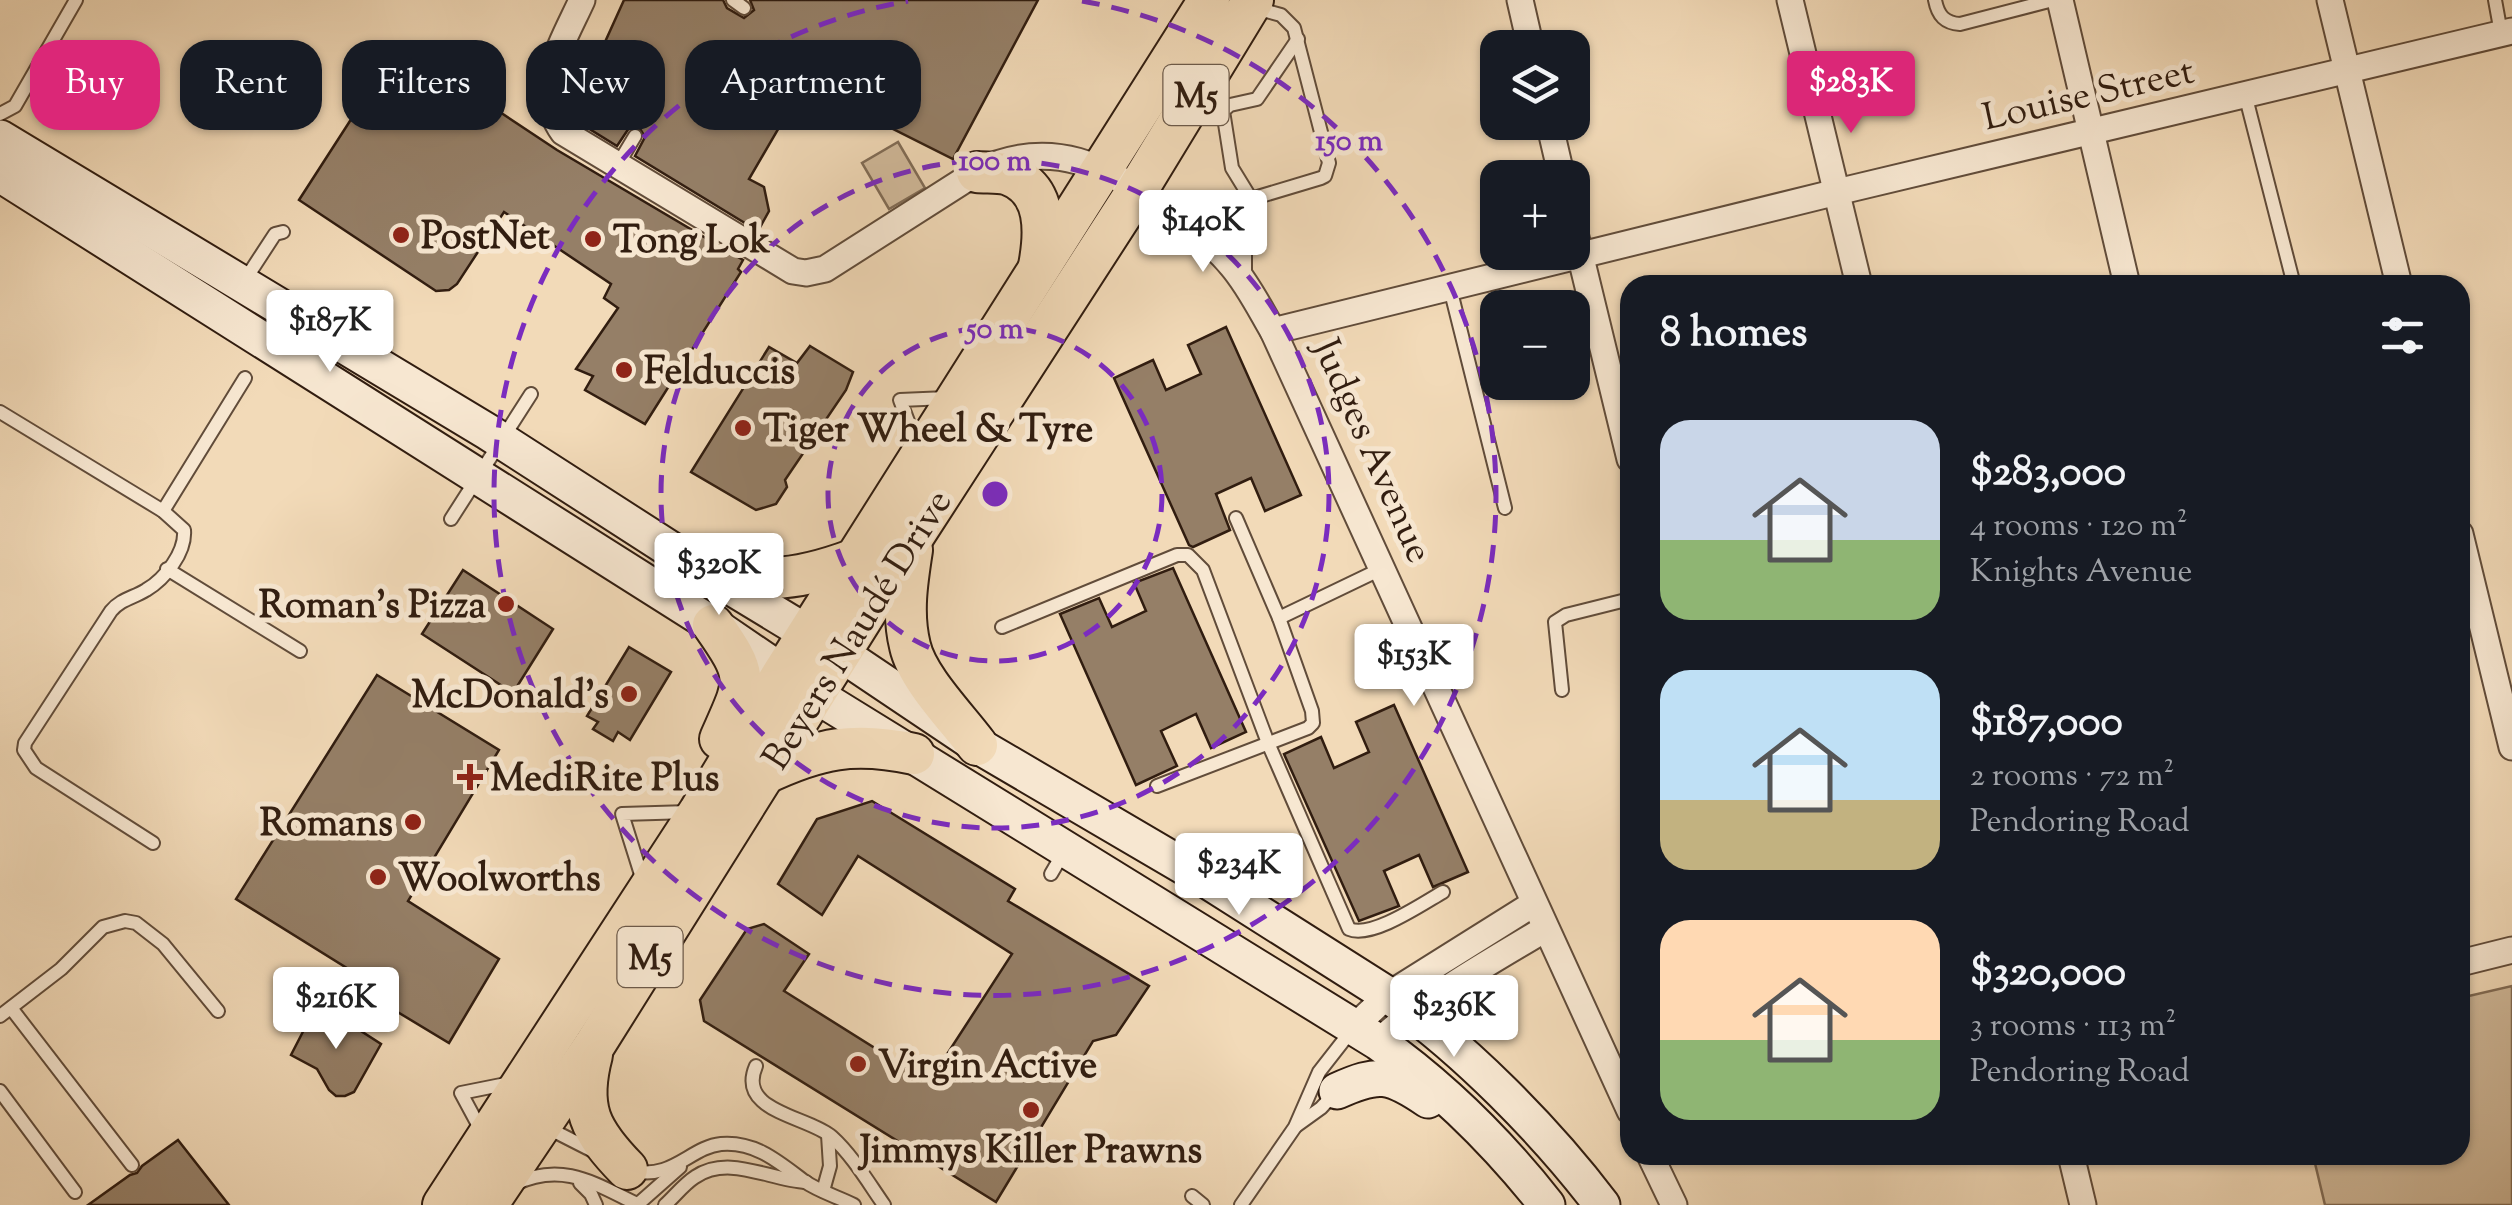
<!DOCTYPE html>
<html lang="en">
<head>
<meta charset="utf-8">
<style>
	:root { --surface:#171b24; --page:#20242c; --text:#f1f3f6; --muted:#9ea1a6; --accent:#db2777 }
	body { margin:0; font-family:"Sorts Mill Goudy",serif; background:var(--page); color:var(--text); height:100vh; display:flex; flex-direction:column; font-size:38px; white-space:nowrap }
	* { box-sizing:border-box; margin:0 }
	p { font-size:32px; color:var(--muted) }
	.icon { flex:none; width:55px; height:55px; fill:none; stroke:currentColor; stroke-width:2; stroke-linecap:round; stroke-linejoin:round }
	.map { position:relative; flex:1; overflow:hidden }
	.panel { position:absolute; left:1620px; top:275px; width:850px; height:890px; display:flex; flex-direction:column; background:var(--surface); border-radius:30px; box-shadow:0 2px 8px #0004 }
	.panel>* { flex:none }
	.top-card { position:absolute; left:30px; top:40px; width:950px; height:90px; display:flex; gap:20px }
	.tools { position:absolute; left:1480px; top:30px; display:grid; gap:20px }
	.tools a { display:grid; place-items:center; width:110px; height:110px; border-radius:20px; background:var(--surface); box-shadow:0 2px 8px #0004; font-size:50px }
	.price { position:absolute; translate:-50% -85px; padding:0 22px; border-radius:10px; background:#fff; color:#222; font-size:32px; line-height:65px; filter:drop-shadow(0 2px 5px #0008) }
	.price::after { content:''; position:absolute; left:50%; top:60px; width:30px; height:22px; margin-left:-15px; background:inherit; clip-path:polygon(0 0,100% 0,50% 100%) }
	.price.current { background:var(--accent); color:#fff }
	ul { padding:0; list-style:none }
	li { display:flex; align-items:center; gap:30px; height:250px; padding:0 40px }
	li span { display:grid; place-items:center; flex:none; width:280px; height:200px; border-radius:30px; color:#555 }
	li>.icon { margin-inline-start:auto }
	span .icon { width:120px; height:120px; fill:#fffc; stroke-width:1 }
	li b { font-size:42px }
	h2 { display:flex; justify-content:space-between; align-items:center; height:120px; padding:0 40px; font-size:42px }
	.pill { padding:0 35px; border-radius:30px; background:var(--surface); box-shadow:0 2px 8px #0004; font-size:35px; line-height:90px }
	.pill.current { background:var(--accent); color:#fff }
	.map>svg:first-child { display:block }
</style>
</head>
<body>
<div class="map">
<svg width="2512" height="1205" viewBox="0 0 2512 1205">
	<rect width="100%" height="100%" fill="#f2dab8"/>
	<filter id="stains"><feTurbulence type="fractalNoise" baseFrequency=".002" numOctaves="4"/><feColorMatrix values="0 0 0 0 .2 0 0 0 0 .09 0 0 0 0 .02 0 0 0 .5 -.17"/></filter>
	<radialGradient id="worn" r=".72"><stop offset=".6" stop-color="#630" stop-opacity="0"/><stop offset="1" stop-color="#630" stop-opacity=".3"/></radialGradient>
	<g fill="#d1ba9b" stroke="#816c56" stroke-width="2.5">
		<path d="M 898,142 L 925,188 L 889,209 L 862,163 Z"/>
		<path d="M 2512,986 L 2512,1205 L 2325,1205 L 2313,1155 L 2460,1155 L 2460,998 Z"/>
	</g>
	<g fill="#957f67" stroke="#311d10" stroke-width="2.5">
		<path d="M 624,0 L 723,0 L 727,8 L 744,18 L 754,10 L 750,0 L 1038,0 L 953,159 L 855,110 L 852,116 L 812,94 L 805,107 L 795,100 L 749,179 L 764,187 L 769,211 L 758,231 L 635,156 L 645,137 L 639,127 L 629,128 L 617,146 L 575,120 L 572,115 Z"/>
		<path d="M 399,45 L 557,150 L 743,260 L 738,269 L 741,272 L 645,424 L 585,390 L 593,376 L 576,369 L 618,308 L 604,298 L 611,284 L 504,212 L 457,284 L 449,290 L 436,291 L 299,200 Z"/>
		<path d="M 1226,327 L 1301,495 L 1265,511 L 1251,478 L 1216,494 L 1230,530 L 1193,547 L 1189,545 L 1114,378 L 1153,360 L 1166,390 L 1201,374 L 1188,345 Z"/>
		<path d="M 810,346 L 853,372 L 846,390 L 785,480 L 787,487 L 776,504 L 756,510 L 691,472 L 769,347 L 797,363 Z"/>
		<path d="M 1173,568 L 1246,732 L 1211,748 L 1196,714 L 1161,731 L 1177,766 L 1136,785 L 1060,614 L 1099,598 L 1112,627 L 1146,611 L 1134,583 Z"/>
		<path d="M 463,570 L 553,629 L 513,693 L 422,634 Z"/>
		<path d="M 629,647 L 671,672 L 630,740 L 618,732 L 613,741 L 593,729 L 598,722 L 587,716 Z"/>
		<path d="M 377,675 L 499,750 L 408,901 L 499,959 L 449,1043 L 361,990 L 366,980 L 236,899 Z"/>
		<path d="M 1394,705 L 1468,872 L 1433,887 L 1419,855 L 1384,871 L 1399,906 L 1359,921 L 1284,754 L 1321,737 L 1334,768 L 1369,752 L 1356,722 Z"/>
		<path d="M 872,801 L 1015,889 L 1008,901 L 1149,986 L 1116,1035 L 1093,1041 L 996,1202 L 704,1021 L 700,1000 L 747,929 L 764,924 L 809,954 L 784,991 L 929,1082 L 1012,954 L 858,856 L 822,915 L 778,884 L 817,819 Z"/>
		<path d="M 321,1012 L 333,1013 L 381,1044 L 354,1092 L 345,1096 L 336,1096 L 329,1090 L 317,1069 L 291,1055 L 309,1020 Z"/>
		<path d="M 178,1140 L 229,1205 L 88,1205 L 130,1175 L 137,1173 L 142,1166 Z"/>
	</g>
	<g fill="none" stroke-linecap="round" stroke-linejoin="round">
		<defs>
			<g id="service">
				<path d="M 733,0 L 744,8"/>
				<path d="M 1935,0 C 1938,16 1945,23 1960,24 L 2053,0"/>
				<path d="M 2495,0 L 2501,33"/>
				<path d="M 2245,94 L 2294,285"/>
				<path d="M 0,114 L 15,106 L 76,0"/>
				<path d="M 617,166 L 635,136"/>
				<path d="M 1251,199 L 1321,178 L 1325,176 L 1329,163 L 1294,28 L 1281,15 L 1255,8"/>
				<path d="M 1251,199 L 1232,168 L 1223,111 L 1230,105 L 1257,99 L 1298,39"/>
				<path d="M 1198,233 L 1245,218"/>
				<path d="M 1245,276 L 1245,218 L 1251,199"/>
				<path d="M 243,283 L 275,234 L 283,232"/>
				<path d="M 1450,288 L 1505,508"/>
				<path d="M 0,412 L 163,511 L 184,530 C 186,552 165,579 146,590 C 133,598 121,599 111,611 L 25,743 L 24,750 L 36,768 L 153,843"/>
				<path d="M 917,445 L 900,400 L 947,398"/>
				<path d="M 163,511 L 245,378"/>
				<path d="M 451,519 L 531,394"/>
				<path d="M 167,569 L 300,651"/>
				<path d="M 1279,618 L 1381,569"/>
				<path d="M 1002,627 L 1177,555 L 1188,555 L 1203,570 L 1268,743 L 1349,929 C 1371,939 1422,904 1443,892"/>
				<path d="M 1562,690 L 1555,622 L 1566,615 L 1630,599"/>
				<path d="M 1157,786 L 1308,728 L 1313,723 L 1312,711 L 1279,618 L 1236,518"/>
				<path d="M 1051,874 L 1065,850"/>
				<path d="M 644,884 L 622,814 L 689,812"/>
				<path d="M 11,1008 L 132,1165"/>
				<path d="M 0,1016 L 61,969 L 103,927 L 125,921 L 136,923 L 163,944 L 218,1011"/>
				<path d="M 756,1066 C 736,1112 808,1116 832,1137 C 852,1155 868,1182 884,1205"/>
				<path d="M 0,1091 L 75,1192"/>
				<path d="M 544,1126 L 597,1153"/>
				<path d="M 1296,1126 L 1321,1108 L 1334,1094"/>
				<path d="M 482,1132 L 461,1093 L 511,1083"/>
				<path d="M 633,1171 C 672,1180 691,1147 721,1144 C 755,1141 779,1162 804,1181 C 818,1191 838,1197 854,1205"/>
				<path d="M 580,1183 L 591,1194 L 596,1205"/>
				<path d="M 515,1184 C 563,1161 595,1184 639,1205"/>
				<path d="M 823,1191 L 830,1166 L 828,1135"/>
				<path d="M 1192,1196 L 1203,1205"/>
				<path d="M 637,1205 L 680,1167"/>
				<path d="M 665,1205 C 675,1196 684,1184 695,1177 C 729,1154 769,1180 806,1182"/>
				<path d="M 1241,1205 L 1295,1127 L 1319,1072 L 1351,1031"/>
			</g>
			<g id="minor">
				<path d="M 582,0 C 563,42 532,89 563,132 L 793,271 L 806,273 L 825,269 L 977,172 C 1052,136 1107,166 1168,211 C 1191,228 1214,244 1232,266 C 1249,286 1260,309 1273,331 L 1630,1111"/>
				<path d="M 1520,0 L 1531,48"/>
				<path d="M 1790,0 L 1859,285"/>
				<path d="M 2060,0 L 2127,285"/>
				<path d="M 2330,0 L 2399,285"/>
				<path d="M 1549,122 L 1562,178"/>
				<path d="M 1572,221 L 1630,459"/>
				<path d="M 1273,331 L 1837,192 L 2512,31"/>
				<path d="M 2460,534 L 2512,747"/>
				<path d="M 2460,963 L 2512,950"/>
				<path d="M 1354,1027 L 1388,995 L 1533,904"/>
				<path d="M 1378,1042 C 1428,996 1487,964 1545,929"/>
				<path d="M 1650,1155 L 1674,1205"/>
				<path d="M 2071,1155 L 2083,1205"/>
			</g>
			<g id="secondary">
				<path d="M 0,138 L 488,432 L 690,562 L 840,653 L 977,745 L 1202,877 L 1388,995 C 1464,1048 1546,1131 1602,1205"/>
				<path d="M 0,174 L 713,625 L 814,694 L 1378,1042 C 1443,1088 1498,1143 1547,1205"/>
				<path d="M 1337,1091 C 1379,1072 1390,1074 1428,1100"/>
			</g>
			<g id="primary">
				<path d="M 977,172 C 987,173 1001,172 1009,175 C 1048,189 1045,234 1039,266"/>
				<path d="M 912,550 C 907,582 902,614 910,646 C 917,678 957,718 977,745"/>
				<path d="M 690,562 C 758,583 788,584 855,559"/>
				<path d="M 713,625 C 751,679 746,680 720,739"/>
				<path d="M 764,774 C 819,748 854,741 914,754"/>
				<path d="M 592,1055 C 578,1108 590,1131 627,1169"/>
				<path d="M 443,1205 L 699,812 L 783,673 L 1209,0"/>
				<path d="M 487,1205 L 594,1046 L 913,537 L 1138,189 L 1253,0"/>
			</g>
		</defs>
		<use href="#service" stroke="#614c3a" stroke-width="16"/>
		<use href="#minor" stroke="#614c3a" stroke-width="29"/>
		<use href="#secondary" stroke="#311d10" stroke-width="39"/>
		<use href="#primary" stroke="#311d10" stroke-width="44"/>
		<use href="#service" stroke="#f7e7d1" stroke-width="12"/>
		<use href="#minor" stroke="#f7e7d1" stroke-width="25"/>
		<use href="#secondary" stroke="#f7e7d1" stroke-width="35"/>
		<use href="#primary" stroke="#f2dab8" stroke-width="40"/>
	</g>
	<g fill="none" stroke="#7b2cbf" stroke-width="5" stroke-dasharray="18 12">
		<circle cx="995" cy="494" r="167"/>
		<circle cx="995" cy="494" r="334"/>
		<path d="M1082 1A501 501 0 1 1 908 1"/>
	</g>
	<g fill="#8f2418" stroke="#f7e7d1" stroke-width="4">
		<circle cx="401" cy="235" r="10"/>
		<circle cx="593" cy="239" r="10"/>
		<circle cx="624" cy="370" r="10"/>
		<circle cx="743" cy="428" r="10"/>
		<circle cx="506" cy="604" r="10"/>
		<circle cx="629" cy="694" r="10"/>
		<path d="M465 762h10v10h10v10h-10v10h-10v-10h-10v-10h10z"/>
		<circle cx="413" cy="822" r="10"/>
		<circle cx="378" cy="877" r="10"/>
		<circle cx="858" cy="1064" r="10"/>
		<circle cx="1031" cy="1110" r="10"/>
	</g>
	<g text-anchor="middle" stroke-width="10" stroke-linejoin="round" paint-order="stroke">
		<g fill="#f7e7d1" stroke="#6c5a4a" stroke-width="2.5">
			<rect x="1163.5" y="65" width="65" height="60" rx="8"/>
			<rect x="617.5" y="927" width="65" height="60" rx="8"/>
		</g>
		<g font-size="35" font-weight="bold" fill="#311d10">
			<text x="1196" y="107">M5</text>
			<text x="650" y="969">M5</text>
		</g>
		<g font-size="38" fill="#311d10" stroke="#f7e7d1">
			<text transform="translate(2088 93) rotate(-13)" y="13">Louise Street</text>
			<text transform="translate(1374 450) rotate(66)" y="13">Judges Avenue</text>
			<text transform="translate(856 629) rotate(-58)" y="13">Beyers Naudé Drive</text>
		</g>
		<g font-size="38" font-weight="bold" fill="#311d10" stroke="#f7e7d1" text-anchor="start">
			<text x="421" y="248">PostNet</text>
			<text x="613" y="252">Tong Lok</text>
			<text x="644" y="383">Felduccis</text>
			<text x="763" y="441">Tiger Wheel &amp; Tyre</text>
			<text x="486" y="617" text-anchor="end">Roman's Pizza</text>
			<text x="609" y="707" text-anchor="end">McDonald's</text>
			<text x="490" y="790">MediRite Plus</text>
			<text x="393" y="835" text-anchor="end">Romans</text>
			<text x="398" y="890">Woolworths</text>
			<text x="878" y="1077">Virgin Active</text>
			<text x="1031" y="1162" text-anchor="middle">Jimmys Killer Prawns</text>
		</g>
	</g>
	<circle cx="995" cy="494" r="15" fill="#7b2cbf" stroke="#f7e7d1" stroke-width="5"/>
	<g font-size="30" text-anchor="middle" font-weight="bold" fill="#7b2cbf" stroke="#f7e7d1" stroke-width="10" stroke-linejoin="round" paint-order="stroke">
		<text x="1349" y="150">150 m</text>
		<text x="995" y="170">100 m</text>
		<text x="995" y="338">50 m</text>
	</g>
	<rect width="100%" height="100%" filter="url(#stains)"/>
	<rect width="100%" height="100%" fill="url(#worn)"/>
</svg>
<div class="tools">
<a><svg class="icon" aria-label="layers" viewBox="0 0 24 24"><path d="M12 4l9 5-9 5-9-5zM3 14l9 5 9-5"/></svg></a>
<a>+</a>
<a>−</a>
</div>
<b class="price current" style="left:1851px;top:136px">$283K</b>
<b class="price" style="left:1203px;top:275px">$140K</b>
<b class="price" style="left:330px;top:375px">$187K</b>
<b class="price" style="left:719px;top:618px">$320K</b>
<b class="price" style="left:1414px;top:709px">$153K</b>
<b class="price" style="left:1239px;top:918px">$234K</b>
<b class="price" style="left:336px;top:1052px">$216K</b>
<b class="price" style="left:1454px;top:1060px">$236K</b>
<div class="top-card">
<a class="pill current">Buy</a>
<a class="pill">Rent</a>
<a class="pill">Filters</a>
<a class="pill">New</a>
<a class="pill">Apartment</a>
</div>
<section class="panel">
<h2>8 homes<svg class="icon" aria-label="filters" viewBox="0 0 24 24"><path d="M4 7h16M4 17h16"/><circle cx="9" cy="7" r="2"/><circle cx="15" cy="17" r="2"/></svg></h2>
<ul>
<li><span style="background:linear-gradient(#c9d6e8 60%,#8fb573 0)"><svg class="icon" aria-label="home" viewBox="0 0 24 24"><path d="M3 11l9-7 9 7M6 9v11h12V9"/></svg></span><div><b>$283,000</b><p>4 rooms · 120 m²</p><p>Knights Avenue</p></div></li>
<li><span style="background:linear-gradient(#bfe0f5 65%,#c2b280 0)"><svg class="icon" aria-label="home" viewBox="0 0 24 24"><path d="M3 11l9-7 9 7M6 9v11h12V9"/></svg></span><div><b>$187,000</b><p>2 rooms · 72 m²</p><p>Pendoring Road</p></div></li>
<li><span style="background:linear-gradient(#ffd9b3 60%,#8fb573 0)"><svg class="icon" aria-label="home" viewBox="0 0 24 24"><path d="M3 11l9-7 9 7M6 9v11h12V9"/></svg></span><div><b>$320,000</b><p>3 rooms · 113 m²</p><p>Pendoring Road</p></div></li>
</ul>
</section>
</div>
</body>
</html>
